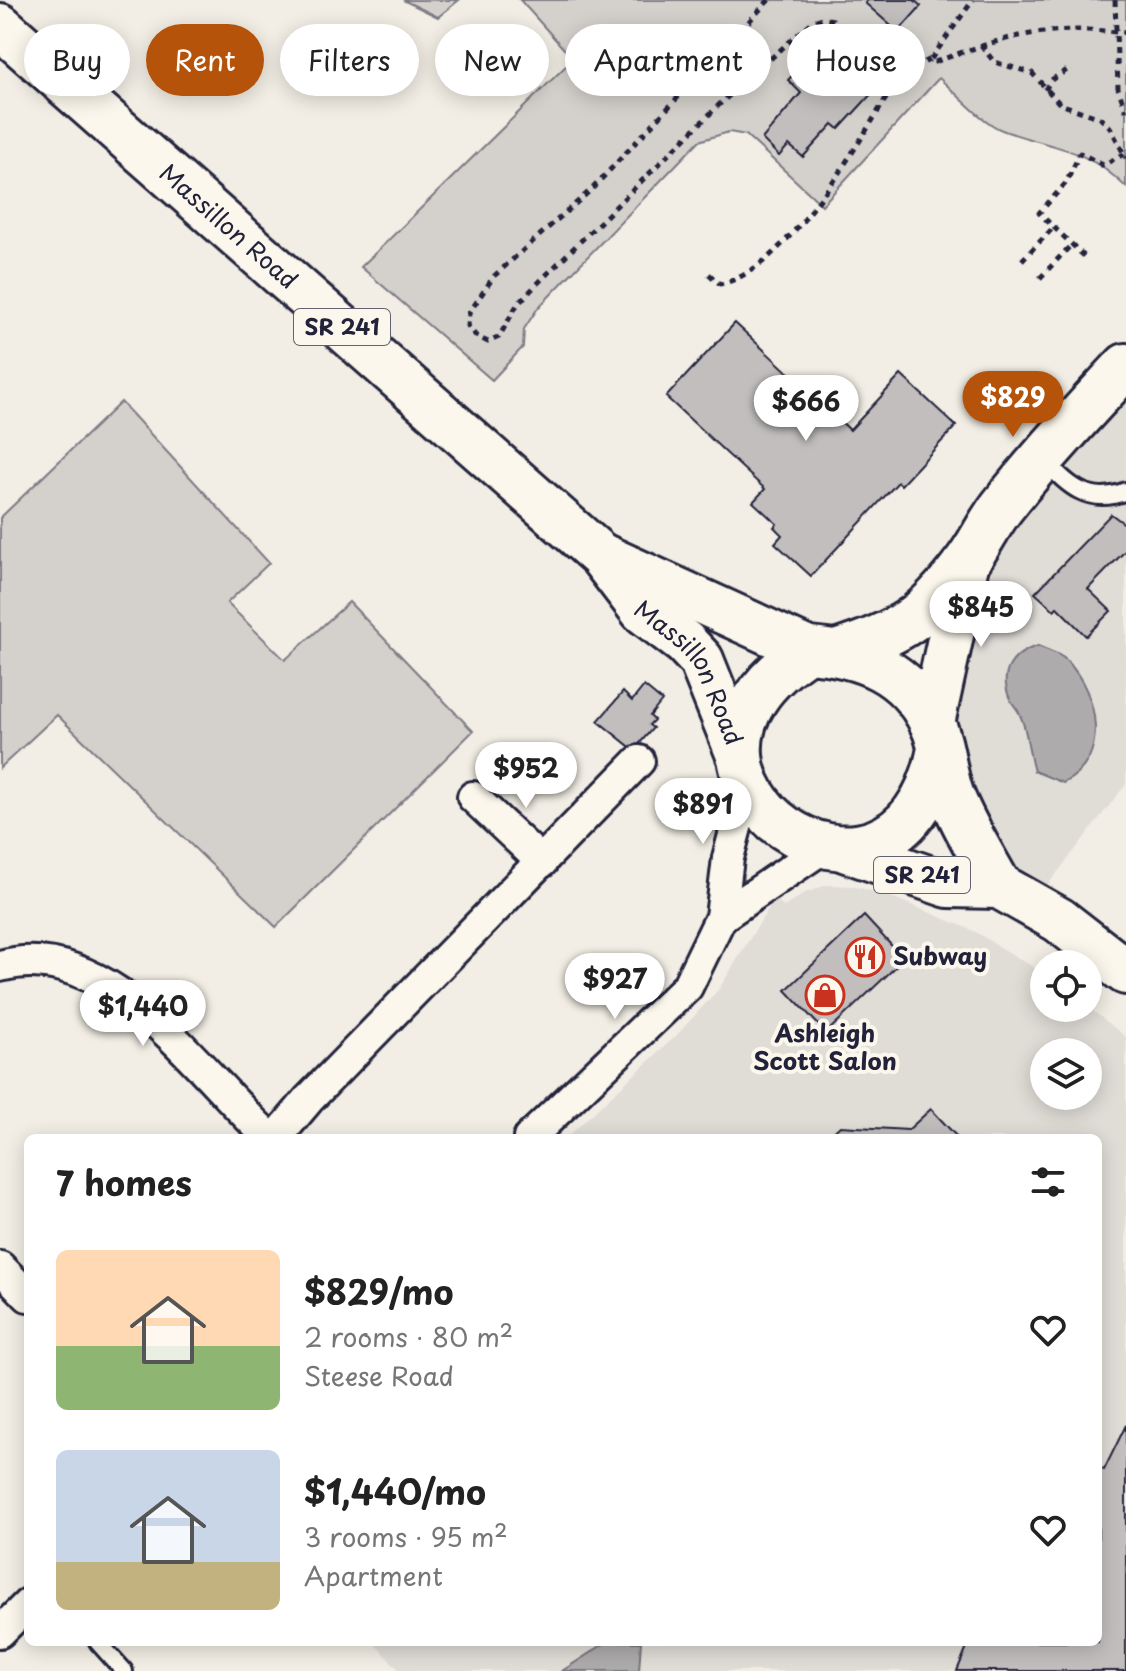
<!DOCTYPE html>
<html lang="en">
<head>
<meta charset="utf-8">
<style>
	:root { --surface:#fff; --page:#f6f6f6; --text:#222; --muted:#767676; --accent:#b45309 }
	body { margin:0; font-family:"Playpen Sans",sans-serif; background:var(--page); color:var(--text); height:100vh; display:flex; flex-direction:column; font-size:30px; white-space:nowrap }
	* { box-sizing:border-box; margin:0 }
	p { font-size:26px; color:var(--muted) }
	.icon { flex:none; width:44px; height:44px; fill:none; stroke:currentColor; stroke-width:2; stroke-linecap:round; stroke-linejoin:round }
	.map { position:relative; flex:1; overflow:hidden }
	.panel { position:absolute; left:24px; top:1134px; width:1078px; height:512px; display:flex; flex-direction:column; background:var(--surface); border-radius:12px; box-shadow:0 4px 20px #0003 }
	.panel>* { flex:none }
	.banner { position:absolute; left:24px; top:24px; width:1078px; height:72px; display:flex; gap:16px }
	.buttons { position:absolute; left:1030px; top:950px; display:grid; gap:16px }
	.buttons a { display:grid; place-items:center; width:72px; height:72px; border-radius:50%; background:var(--surface); box-shadow:0 4px 20px #0003; font-size:40px }
	.price { position:absolute; translate:-50% -68px; padding:0 18px; border-radius:28px; background:#fff; color:#222; font-size:26px; line-height:52px; filter:drop-shadow(0 2px 4px #0008) }
	.price::after { content:''; position:absolute; left:50%; top:48px; width:24px; height:18px; margin-left:-12px; background:inherit; clip-path:polygon(0 0,100% 0,50% 100%) }
	.price.current { background:var(--accent); color:#fff }
	ul { padding:0; list-style:none }
	li { display:flex; align-items:center; gap:24px; height:200px; padding:0 32px }
	li span { display:grid; place-items:center; flex:none; width:224px; height:160px; border-radius:12px; color:#555 }
	li>.icon { margin-inline-start:auto }
	span .icon { width:96px; height:96px; fill:#fffc; stroke-width:1 }
	li b { font-size:34px }
	h2 { display:flex; justify-content:space-between; align-items:center; height:96px; padding:0 32px; font-size:34px }
	.pill { padding:0 28px; border-radius:36px; background:var(--surface); box-shadow:0 4px 20px #0003; font-size:28px; line-height:72px }
	.pill.current { background:var(--accent); color:#fff }
	.map>svg:first-child { display:block }
</style>
</head>
<body>
<div class="map">
<svg width="1126" height="1671" viewBox="0 0 1126 1671">
	<rect width="100%" height="100%" fill="#f2eee5"/>
	<filter id="ink" filterUnits="userSpaceOnUse"><feTurbulence type="fractalNoise" baseFrequency=".0125" numOctaves="2"/><feDisplacementMap in="SourceGraphic" scale="16" xChannelSelector="R" yChannelSelector="G"/><feConvolveMatrix kernelMatrix="1 2 1 2 8 2 1 2 1" color-interpolation-filters="sRGB"/></filter>
	<g filter="url(#ink)">
		<g fill="#e0dcd6" fill-rule="evenodd">
			<path d="M 1126,366 L 1126,784 L 1033,904 L 999,886 L 937,690 L 967,563 Z"/>
			<path d="M 827,885 L 852,886 L 887,895 L 974,931 L 1044,974 L 1044,1008 L 1088,1007 L 1126,1037 L 1126,1671 L 400,1671 L 373,1642 L 1098,1642 L 1098,1138 L 566,1138 L 676,1036 L 719,989 L 775,898 L 784,907 L 805,893 ZM 1044,1052 L 1088,1052 L 1088,1096 L 1044,1096 Z"/>
		</g>
		<g fill="#d4d1cc" stroke="#7b7a84" stroke-width="2">
			<path d="M 403,0 L 459,0 L 438,17 Z"/>
			<path d="M 520,0 L 1126,0 L 1126,187 C 1083,145 1053,149 1002,130 C 983,123 955,92 939,78 L 822,205 L 746,135 L 729,132 L 699,141 L 538,308 L 524,329 L 523,347 L 492,380 L 361,267 L 573,59 Z"/>
			<path d="M 121,402 L 269,563 L 227,603 L 285,660 L 349,602 L 473,731 L 276,927 L 57,715 L 0,768 L 0,518 Z"/>
		</g>
		<g fill="#aeabad" stroke="#76747f" stroke-width="2">
			<path d="M 1038,646 C 1046,650 1059,653 1066,660 C 1099,693 1111,760 1063,783 L 1034,771 C 1028,753 1028,731 1020,715 C 1018,709 1012,704 1010,699 C 998,672 1013,653 1038,646 Z"/>
			<path d="M 607,1642 L 641,1642 L 639,1671 L 562,1671 Z"/>
		</g>
		<g fill="#c2bebe" stroke="#22223b" stroke-width="2">
			<path d="M 868,0 L 914,0 L 921,6 L 898,32 L 865,3 Z"/>
			<path d="M 822,43 L 874,91 L 839,129 L 833,124 L 803,157 L 789,145 L 779,156 L 762,139 L 801,93 L 788,80 Z"/>
			<path d="M 735,323 L 850,430 L 901,375 L 956,426 L 901,485 L 898,482 L 811,576 L 775,543 L 782,535 L 774,527 L 777,524 L 753,502 L 765,489 L 666,397 Z"/>
			<path d="M 1111,514 L 1126,525 L 1126,550 L 1088,589 L 1111,611 L 1086,636 L 1057,607 L 1054,610 L 1035,593 Z"/>
			<path d="M 644,686 L 662,701 L 650,716 L 654,720 L 649,725 L 653,728 L 634,750 L 598,721 L 623,692 L 632,701 Z"/>
			<path d="M 864,916 L 904,959 L 826,1033 L 786,990 Z"/>
			<path d="M 931,1109 L 958,1138 L 827,1138 L 840,1126 L 908,1130 Z"/>
			<path d="M 1126,1425 L 1126,1671 L 957,1671 L 969,1642 L 986,1646 L 988,1642 L 1098,1642 L 1098,1467 L 1104,1470 Z"/>
		</g>
		<g fill="none" stroke-linecap="round" stroke-linejoin="round">
			<defs>
				<g id="lane">
					<path d="M 1043,458 C 1066,485 1089,506 1126,491"/>
					<path d="M 98,1642 L 124,1671"/>
				</g>
				<g id="street">
					<path d="M 473,797 L 542,862"/>
					<path d="M 721,917 L 824,847"/>
					<path d="M 0,966 C 110,936 200,1075 270,1138"/>
					<path d="M 276,1138 L 309,1099 L 639,761"/>
					<path d="M 529,1138 L 687,987 L 721,917 L 728,858 L 747,785"/>
					<path d="M 0,1267 L 28,1296"/>
					<path d="M 0,1632 L 28,1604"/>
				</g>
				<g id="secondary">
					<path d="M 839,652 C 902,632 925,617 965,564 C 980,545 989,522 1005,503 C 1043,455 1084,411 1126,366"/>
					<path d="M 932,723 L 966,565"/>
				</g>
				<g id="primary">
					<path id="s1" d="M 0,26 L 601,556 L 643,611 L 685,643 L 701,660 L 739,755"/>
					<path d="M 602,556 L 808,650"/>
					<path d="M 940,749 C 899,966 611,775 808,650 C 862,654 907,671 932,723 C 943,745 943,771 951,794 C 964,827 982,855 999,886"/>
					<path d="M 847,850 L 948,885 L 999,886 L 1059,920 L 1126,972"/>
				</g>
			</defs>
			<use href="#lane" stroke="#22223b" stroke-width="22"/>
			<use href="#street" stroke="#22223b" stroke-width="36"/>
			<use href="#secondary" stroke="#22223b" stroke-width="50"/>
			<use href="#primary" stroke="#22223b" stroke-width="50"/>
			<g stroke="#22223b" stroke-width="5" stroke-dasharray="6 6" stroke-linecap="butt">
				<path d="M 769,0 L 593,188 L 494,276 L 469,313 L 468,326 L 476,336 L 488,342 L 499,337 L 517,305 L 537,284 L 723,101 L 813,21 L 823,18 L 833,20 L 900,75 L 931,59 L 935,62 C 1006,36 1048,24 1126,33"/>
				<path d="M 1115,0 L 1118,88 L 1126,111"/>
				<path d="M 981,45 L 994,62 L 1032,73 L 1060,104 L 1100,118 L 1110,127 L 1126,158"/>
				<path d="M 836,55 L 851,37"/>
				<path d="M 931,59 L 973,0"/>
				<path d="M 1045,90 L 1051,80 L 1069,69"/>
				<path d="M 1084,256 L 1039,213 L 1066,183 L 1080,153 L 1103,165 L 1124,154"/>
				<path d="M 1022,260 L 1054,227"/>
				<path d="M 709,274 L 720,284 C 788,271 865,132 900,75"/>
				<path d="M 1040,278 L 1072,244"/>
			</g>
			<use href="#lane" stroke="#fbf7ec" stroke-width="16"/>
			<use href="#street" stroke="#fbf7ec" stroke-width="30"/>
			<use href="#secondary" stroke="#fbf7ec" stroke-width="44"/>
			<use href="#primary" stroke="#fbf7ec" stroke-width="44"/>
		</g>
	</g>
	<defs>
		<symbol id="restaurant-ring" viewBox="-11 -11 22 22"><circle r="9.5" fill="#fbf7ec" stroke="#c8321e" stroke-width="1.5"/><path d="M-5-6h1v4h1v-4h1v4h1v-4h1v5L-1.5 .5V6h-2V.5L-5-1ZM5-6V6H3V1.5H1.5Q1.5-4 5-6Z" fill="#c8321e"/></symbol>
		<symbol id="shop-ring" viewBox="-11 -11 22 22"><circle r="9.5" fill="#fbf7ec" stroke="#c8321e" stroke-width="1.5"/><path d="M-5-2.5h2.3a2.7 3.5 0 0 1 5.4 0H5L5.5 6h-11ZM-1.5-2.5h3a1.5 2.3 0 0 0-3 0Z" fill="#c8321e"/></symbol>
	</defs>
	<g fill-rule="evenodd">
		<use href="#restaurant-ring" x="843" y="935" width="44" height="44"/>
		<use href="#shop-ring" x="803" y="973" width="44" height="44"/>
	</g>
	<g text-anchor="middle" stroke-width="8" stroke-linejoin="round" paint-order="stroke">
		<g fill="#fbf7ec" stroke="#636270" stroke-width="2">
			<rect x="294" y="309" width="96" height="36" rx="6"/>
			<rect x="874" y="857" width="96" height="36" rx="6"/>
		</g>
		<g font-size="22" font-weight="bold" fill="#22223b">
			<text x="342" y="335">SR 241</text>
			<text x="922" y="883">SR 241</text>
		</g>
		<g font-size="24" fill="#22223b" stroke="#fbf7ec">
			<text dy="8" stroke="none"><textPath href="#s1" startOffset="304">Massillon Road</textPath></text>
			<text dy="8" stroke="none"><textPath href="#s1" startOffset="950">Massillon Road</textPath></text>
		</g>
		<g font-size="24" font-weight="bold" fill="#22223b" stroke="#fbf7ec" text-anchor="start">
			<text x="893" y="965">Subway</text>
			<text x="825" y="1042" text-anchor="middle">Ashleigh<tspan x="825" dy="28">Scott Salon</tspan></text>
		</g>
	</g>
</svg>
<div class="buttons">
<a><svg class="icon" aria-label="locate" viewBox="0 0 24 24"><circle cx="12" cy="12" r="6"/><path d="M12 2v4M12 18v4M2 12h4M18 12h4"/></svg></a>
<a><svg class="icon" aria-label="layers" viewBox="0 0 24 24"><path d="M12 4l9 5-9 5-9-5zM3 14l9 5 9-5"/></svg></a>
</div>
<b class="price current" style="left:1013px;top:439px">$829</b>
<b class="price" style="left:806px;top:443px">$666</b>
<b class="price" style="left:981px;top:649px">$845</b>
<b class="price" style="left:526px;top:810px">$952</b>
<b class="price" style="left:703px;top:846px">$891</b>
<b class="price" style="left:615px;top:1021px">$927</b>
<b class="price" style="left:143px;top:1048px">$1,440</b>
<div class="banner">
<a class="pill">Buy</a>
<a class="pill current">Rent</a>
<a class="pill">Filters</a>
<a class="pill">New</a>
<a class="pill">Apartment</a>
<a class="pill">House</a>
</div>
<section class="panel">
<h2>7 homes<svg class="icon" aria-label="filters" viewBox="0 0 24 24"><path d="M4 7h16M4 17h16"/><circle cx="9" cy="7" r="2"/><circle cx="15" cy="17" r="2"/></svg></h2>
<ul>
<li><span style="background:linear-gradient(#ffd9b3 60%,#8fb573 0)"><svg class="icon" aria-label="home" viewBox="0 0 24 24"><path d="M3 11l9-7 9 7M6 9v11h12V9"/></svg></span><div><b>$829/mo</b><p>2 rooms · 80 m²</p><p>Steese Road</p></div><svg class="icon" aria-label="heart" viewBox="0 0 24 24"><path d="M12 20l-8-8c-3-5 5-10 8-4 3-6 11-1 8 4z"/></svg></li>
<li><span style="background:linear-gradient(#c9d6e8 70%,#c2b280 0)"><svg class="icon" aria-label="home" viewBox="0 0 24 24"><path d="M3 11l9-7 9 7M6 9v11h12V9"/></svg></span><div><b>$1,440/mo</b><p>3 rooms · 95 m²</p><p>Apartment</p></div><svg class="icon" aria-label="heart" viewBox="0 0 24 24"><path d="M12 20l-8-8c-3-5 5-10 8-4 3-6 11-1 8 4z"/></svg></li>
</ul>
</section>
</div>
</body>
</html>
